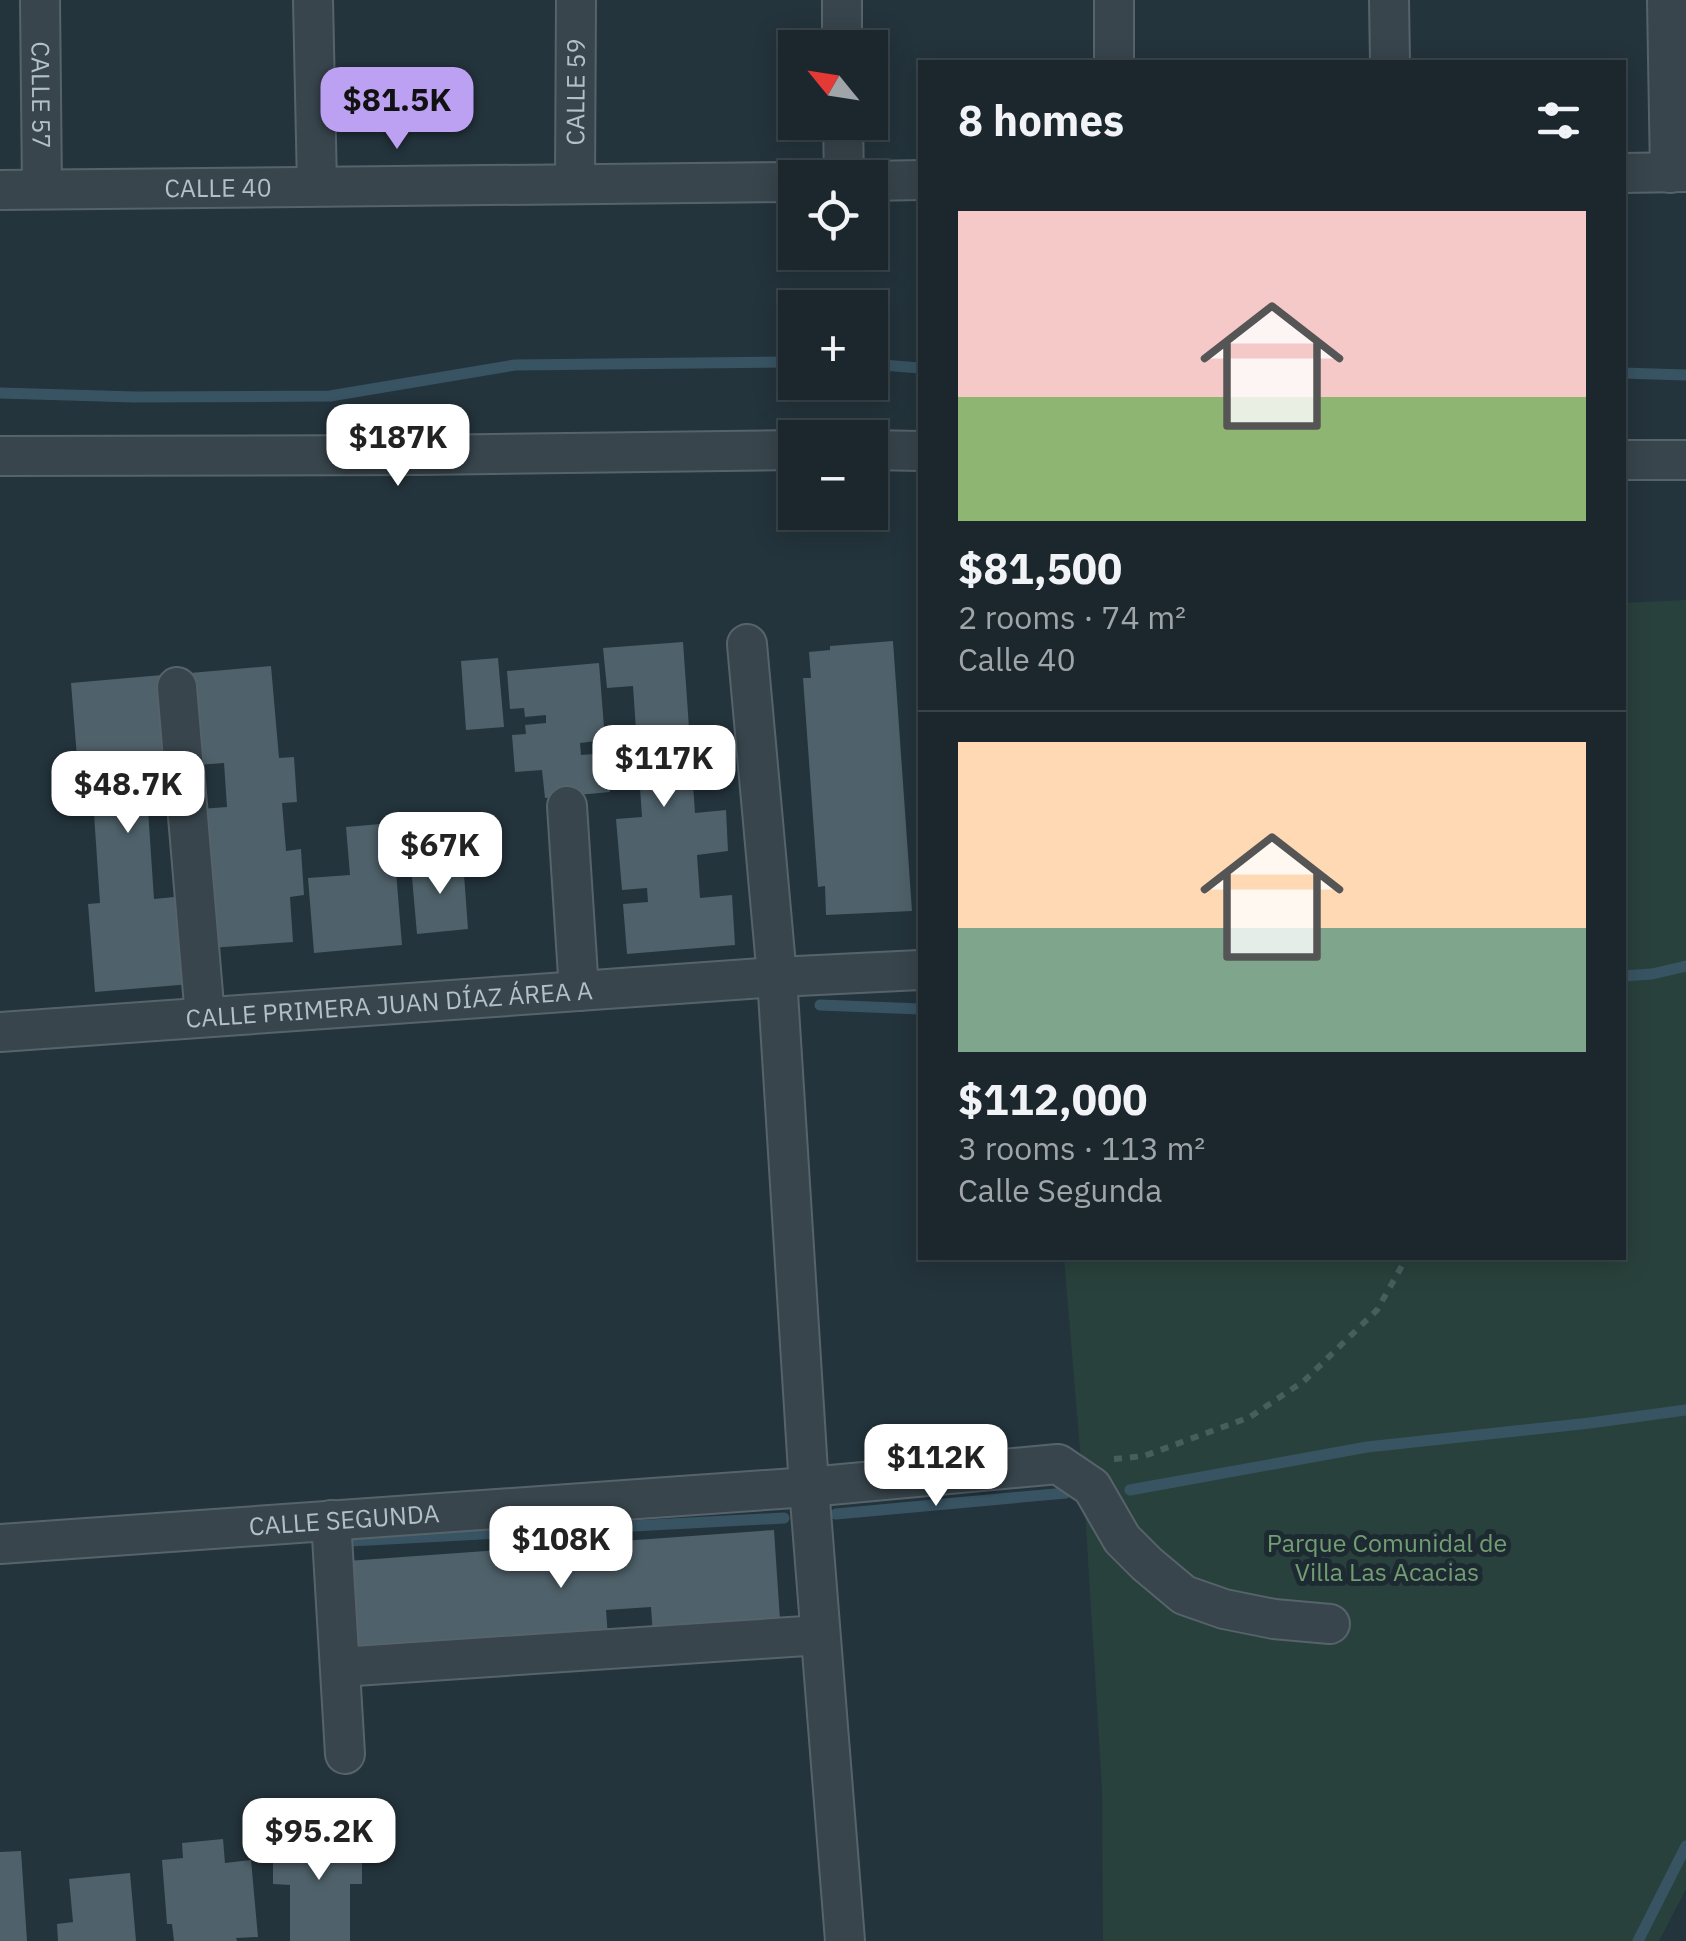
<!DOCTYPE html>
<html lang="en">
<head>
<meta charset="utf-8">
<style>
	:root { --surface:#1b272d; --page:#242f35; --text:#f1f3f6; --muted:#a0a5aa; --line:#394449; --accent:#bca0f2 }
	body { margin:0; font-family:"IBM Plex Sans",sans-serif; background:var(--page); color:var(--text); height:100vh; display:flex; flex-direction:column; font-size:38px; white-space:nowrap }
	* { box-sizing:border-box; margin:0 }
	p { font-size:32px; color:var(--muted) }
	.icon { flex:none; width:55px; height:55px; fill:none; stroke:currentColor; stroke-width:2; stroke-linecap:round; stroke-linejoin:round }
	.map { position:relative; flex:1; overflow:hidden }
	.sheet { position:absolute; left:918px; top:60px; width:708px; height:1200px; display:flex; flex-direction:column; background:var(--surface); border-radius:0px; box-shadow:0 5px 25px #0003,0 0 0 2px var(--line) }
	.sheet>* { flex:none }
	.needle { width:65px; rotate:300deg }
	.buttons { position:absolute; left:778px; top:30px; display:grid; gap:20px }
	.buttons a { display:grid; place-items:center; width:110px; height:110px; border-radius:0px; background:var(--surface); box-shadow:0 5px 25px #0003,0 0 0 2px var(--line); font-size:50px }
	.price { position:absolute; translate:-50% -85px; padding:0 22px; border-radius:20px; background:#fff; color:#222; font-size:32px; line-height:65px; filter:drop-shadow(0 2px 5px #0008) }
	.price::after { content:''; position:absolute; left:50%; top:60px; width:30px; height:22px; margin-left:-15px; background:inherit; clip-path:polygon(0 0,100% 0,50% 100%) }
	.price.active { background:var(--accent); color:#111 }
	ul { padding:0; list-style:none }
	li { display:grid; align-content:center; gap:20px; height:530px; padding:0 40px }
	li+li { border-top:2px solid var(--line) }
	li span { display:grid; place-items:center; height:310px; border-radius:0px; color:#555 }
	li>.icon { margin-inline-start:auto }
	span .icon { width:180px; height:180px; fill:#fffc; stroke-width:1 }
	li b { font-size:42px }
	h2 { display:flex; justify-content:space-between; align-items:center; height:120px; padding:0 40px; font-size:42px }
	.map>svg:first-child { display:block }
</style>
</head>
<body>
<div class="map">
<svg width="1686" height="1941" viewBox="0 0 1686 1941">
	<rect width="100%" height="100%" fill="#24343c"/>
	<path fill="#29413c" d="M 1686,600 L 1686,1889 L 1659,1941 L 1103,1941 L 1102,1789 L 1085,1510 L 1064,1258 L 1622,1258 L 1623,603 Z"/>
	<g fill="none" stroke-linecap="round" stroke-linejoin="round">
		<g stroke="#385463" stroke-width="11">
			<path d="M 870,364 L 920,368"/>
			<path d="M 1622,373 L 1686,375"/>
			<path d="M 0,393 L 135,397 L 330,396 L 515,365 L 795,362"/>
			<path d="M 1622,976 L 1652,974 L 1686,966"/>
			<path d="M 820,1005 L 920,1009"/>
			<path d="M 1130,1490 L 1367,1447 L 1590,1423 L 1686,1410"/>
			<path d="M 836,1514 L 1066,1493"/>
			<path d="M 350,1541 L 784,1518"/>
			<path d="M 1638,1941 L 1686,1846"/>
		</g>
	</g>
	<g fill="#4f616a">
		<path d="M 893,641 L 912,911 L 826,915 L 825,886 L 818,887 L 803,678 L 811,678 L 809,652 L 830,650 L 830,646 Z"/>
		<path d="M 683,642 L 695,813 L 726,810 L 728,851 L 697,855 L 700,898 L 732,895 L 735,945 L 627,954 L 623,904 L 648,902 L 647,888 L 622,890 L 616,819 L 642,817 L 639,773 L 613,775 L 610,732 L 636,730 L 633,686 L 607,688 L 603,648 Z"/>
		<path d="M 498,658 L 504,727 L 466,730 L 461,661 Z"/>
		<path d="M 599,663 L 605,740 L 580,743 L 581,755 L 606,753 L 610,792 L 545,798 L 542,770 L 515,772 L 512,735 L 526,734 L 525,725 L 546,723 L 546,715 L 525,717 L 524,708 L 510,709 L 507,671 Z"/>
		<path d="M 271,666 L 279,758 L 294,757 L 297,802 L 282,803 L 286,851 L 301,849 L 304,895 L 290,897 L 293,942 L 210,948 L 200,809 L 227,807 L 224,763 L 197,765 L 190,673 Z"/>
		<path d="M 162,675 L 169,762 L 145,765 L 154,899 L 184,896 L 191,984 L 95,992 L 88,904 L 100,903 L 91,769 L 78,770 L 71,683 Z"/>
		<path d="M 392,823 L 402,945 L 314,953 L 308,878 L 350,875 L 346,827 Z"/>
		<path d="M 463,861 L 468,929 L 417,934 L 411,866 Z"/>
		<path d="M 774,1530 L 780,1620 L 653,1636 L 651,1607 L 606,1610 L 608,1637 L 352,1654 L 347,1561 Z"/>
		<path d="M 273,1835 L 362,1835 L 362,1884 L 350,1884 L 350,1941 L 290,1941 L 290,1885 L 273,1884 Z"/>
		<path d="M 223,1839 L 225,1863 L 251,1860 L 258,1937 L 236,1938 L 237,1941 L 174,1941 L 172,1924 L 167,1924 L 162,1860 L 183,1858 L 182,1843 Z"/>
		<path d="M 21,1851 L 27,1941 L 0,1941 L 0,1852 Z"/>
		<path d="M 130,1873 L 136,1941 L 58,1941 L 57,1924 L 73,1922 L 69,1879 Z"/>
	</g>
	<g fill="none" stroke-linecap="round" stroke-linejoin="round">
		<defs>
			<g id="minor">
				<path id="s1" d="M 40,0 L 42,189"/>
				<path d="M 313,0 L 317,186"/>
				<path d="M 842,0 L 842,48"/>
				<path d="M 1114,0 L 1114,62"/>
				<path d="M 1389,0 L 1390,62"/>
				<path d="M 1667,0 L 1670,173"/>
				<path d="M 843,122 L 844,178"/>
				<path d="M 1622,173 L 1686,172"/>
				<path d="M 870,181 L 920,180"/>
				<path id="s2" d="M 575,184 L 576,0"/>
				<path id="s3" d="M 0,190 L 795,182"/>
				<path d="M 870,450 L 920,451"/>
				<path d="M 0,456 L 422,455 L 795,450"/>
				<path d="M 1622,460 L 1686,460"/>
				<path d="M 747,644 L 777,977 L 809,1487 L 845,1941"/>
				<path d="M 177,687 L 205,1017"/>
				<path d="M 567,806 L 579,991"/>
				<path id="s4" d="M 0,1032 L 777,977 L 920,970"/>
				<path d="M 331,1520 L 345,1754"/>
				<path id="s5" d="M 0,1544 L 809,1487 L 1058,1464 L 1092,1487 L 1122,1539 L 1147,1564 L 1184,1595 L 1224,1609 L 1274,1619 L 1330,1624"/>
				<path d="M 340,1667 L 820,1635"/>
			</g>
		</defs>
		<use href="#minor" stroke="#56636a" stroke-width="42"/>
		<path stroke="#485e5b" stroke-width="6" stroke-dasharray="8 8" stroke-linecap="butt" d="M 1114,1459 L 1144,1456 L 1250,1417 L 1304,1381 L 1377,1310 L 1403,1264"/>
		<use href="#minor" stroke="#38454c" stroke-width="38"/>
	</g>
	<g text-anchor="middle" stroke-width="10" stroke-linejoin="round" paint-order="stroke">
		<g font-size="25" fill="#b3c0c8" stroke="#1d2a31">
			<text dy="9" stroke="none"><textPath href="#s2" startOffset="92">CALLE 59</textPath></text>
			<text dy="9" stroke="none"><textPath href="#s1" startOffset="95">CALLE 57</textPath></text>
			<text dy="9" stroke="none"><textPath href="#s3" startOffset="218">CALLE 40</textPath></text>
			<text dy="9" stroke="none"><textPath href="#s4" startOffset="390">CALLE PRIMERA JUAN DÍAZ ÁREA A</textPath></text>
			<text dy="9" stroke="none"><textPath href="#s5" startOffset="345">CALLE SEGUNDA</textPath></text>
		</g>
		<g font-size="25" fill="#729d72" stroke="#1d2a31">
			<text x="1387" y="1552">Parque Comunidal de<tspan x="1387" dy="29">Villa Las Acacias</tspan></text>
		</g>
	</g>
</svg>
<div class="buttons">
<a><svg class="needle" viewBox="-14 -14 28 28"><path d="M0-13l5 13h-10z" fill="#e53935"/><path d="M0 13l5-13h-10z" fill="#a0a5aa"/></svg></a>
<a><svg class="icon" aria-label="locate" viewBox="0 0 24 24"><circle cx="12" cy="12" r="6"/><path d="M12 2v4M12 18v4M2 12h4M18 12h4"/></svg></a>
<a>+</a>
<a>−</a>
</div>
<b class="price active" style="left:397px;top:152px">$81.5K</b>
<b class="price" style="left:398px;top:489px">$187K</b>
<b class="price" style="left:664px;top:810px">$117K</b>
<b class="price" style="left:128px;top:836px">$48.7K</b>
<b class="price" style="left:440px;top:897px">$67K</b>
<b class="price" style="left:936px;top:1509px">$112K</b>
<b class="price" style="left:561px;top:1591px">$108K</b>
<b class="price" style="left:319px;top:1883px">$95.2K</b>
<section class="sheet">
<h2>8 homes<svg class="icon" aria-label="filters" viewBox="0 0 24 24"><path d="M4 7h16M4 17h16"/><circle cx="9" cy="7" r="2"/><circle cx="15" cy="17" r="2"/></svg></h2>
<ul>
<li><span style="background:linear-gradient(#f6c9c9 60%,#8fb573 0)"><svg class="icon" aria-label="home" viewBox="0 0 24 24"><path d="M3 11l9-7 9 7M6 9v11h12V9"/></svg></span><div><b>$81,500</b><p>2 rooms · 74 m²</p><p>Calle 40</p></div></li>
<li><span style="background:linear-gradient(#ffd9b3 60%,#7fa58c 0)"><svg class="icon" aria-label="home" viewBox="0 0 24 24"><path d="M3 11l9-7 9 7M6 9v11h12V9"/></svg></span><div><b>$112,000</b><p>3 rooms · 113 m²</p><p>Calle Segunda</p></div></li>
</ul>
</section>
</div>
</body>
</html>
